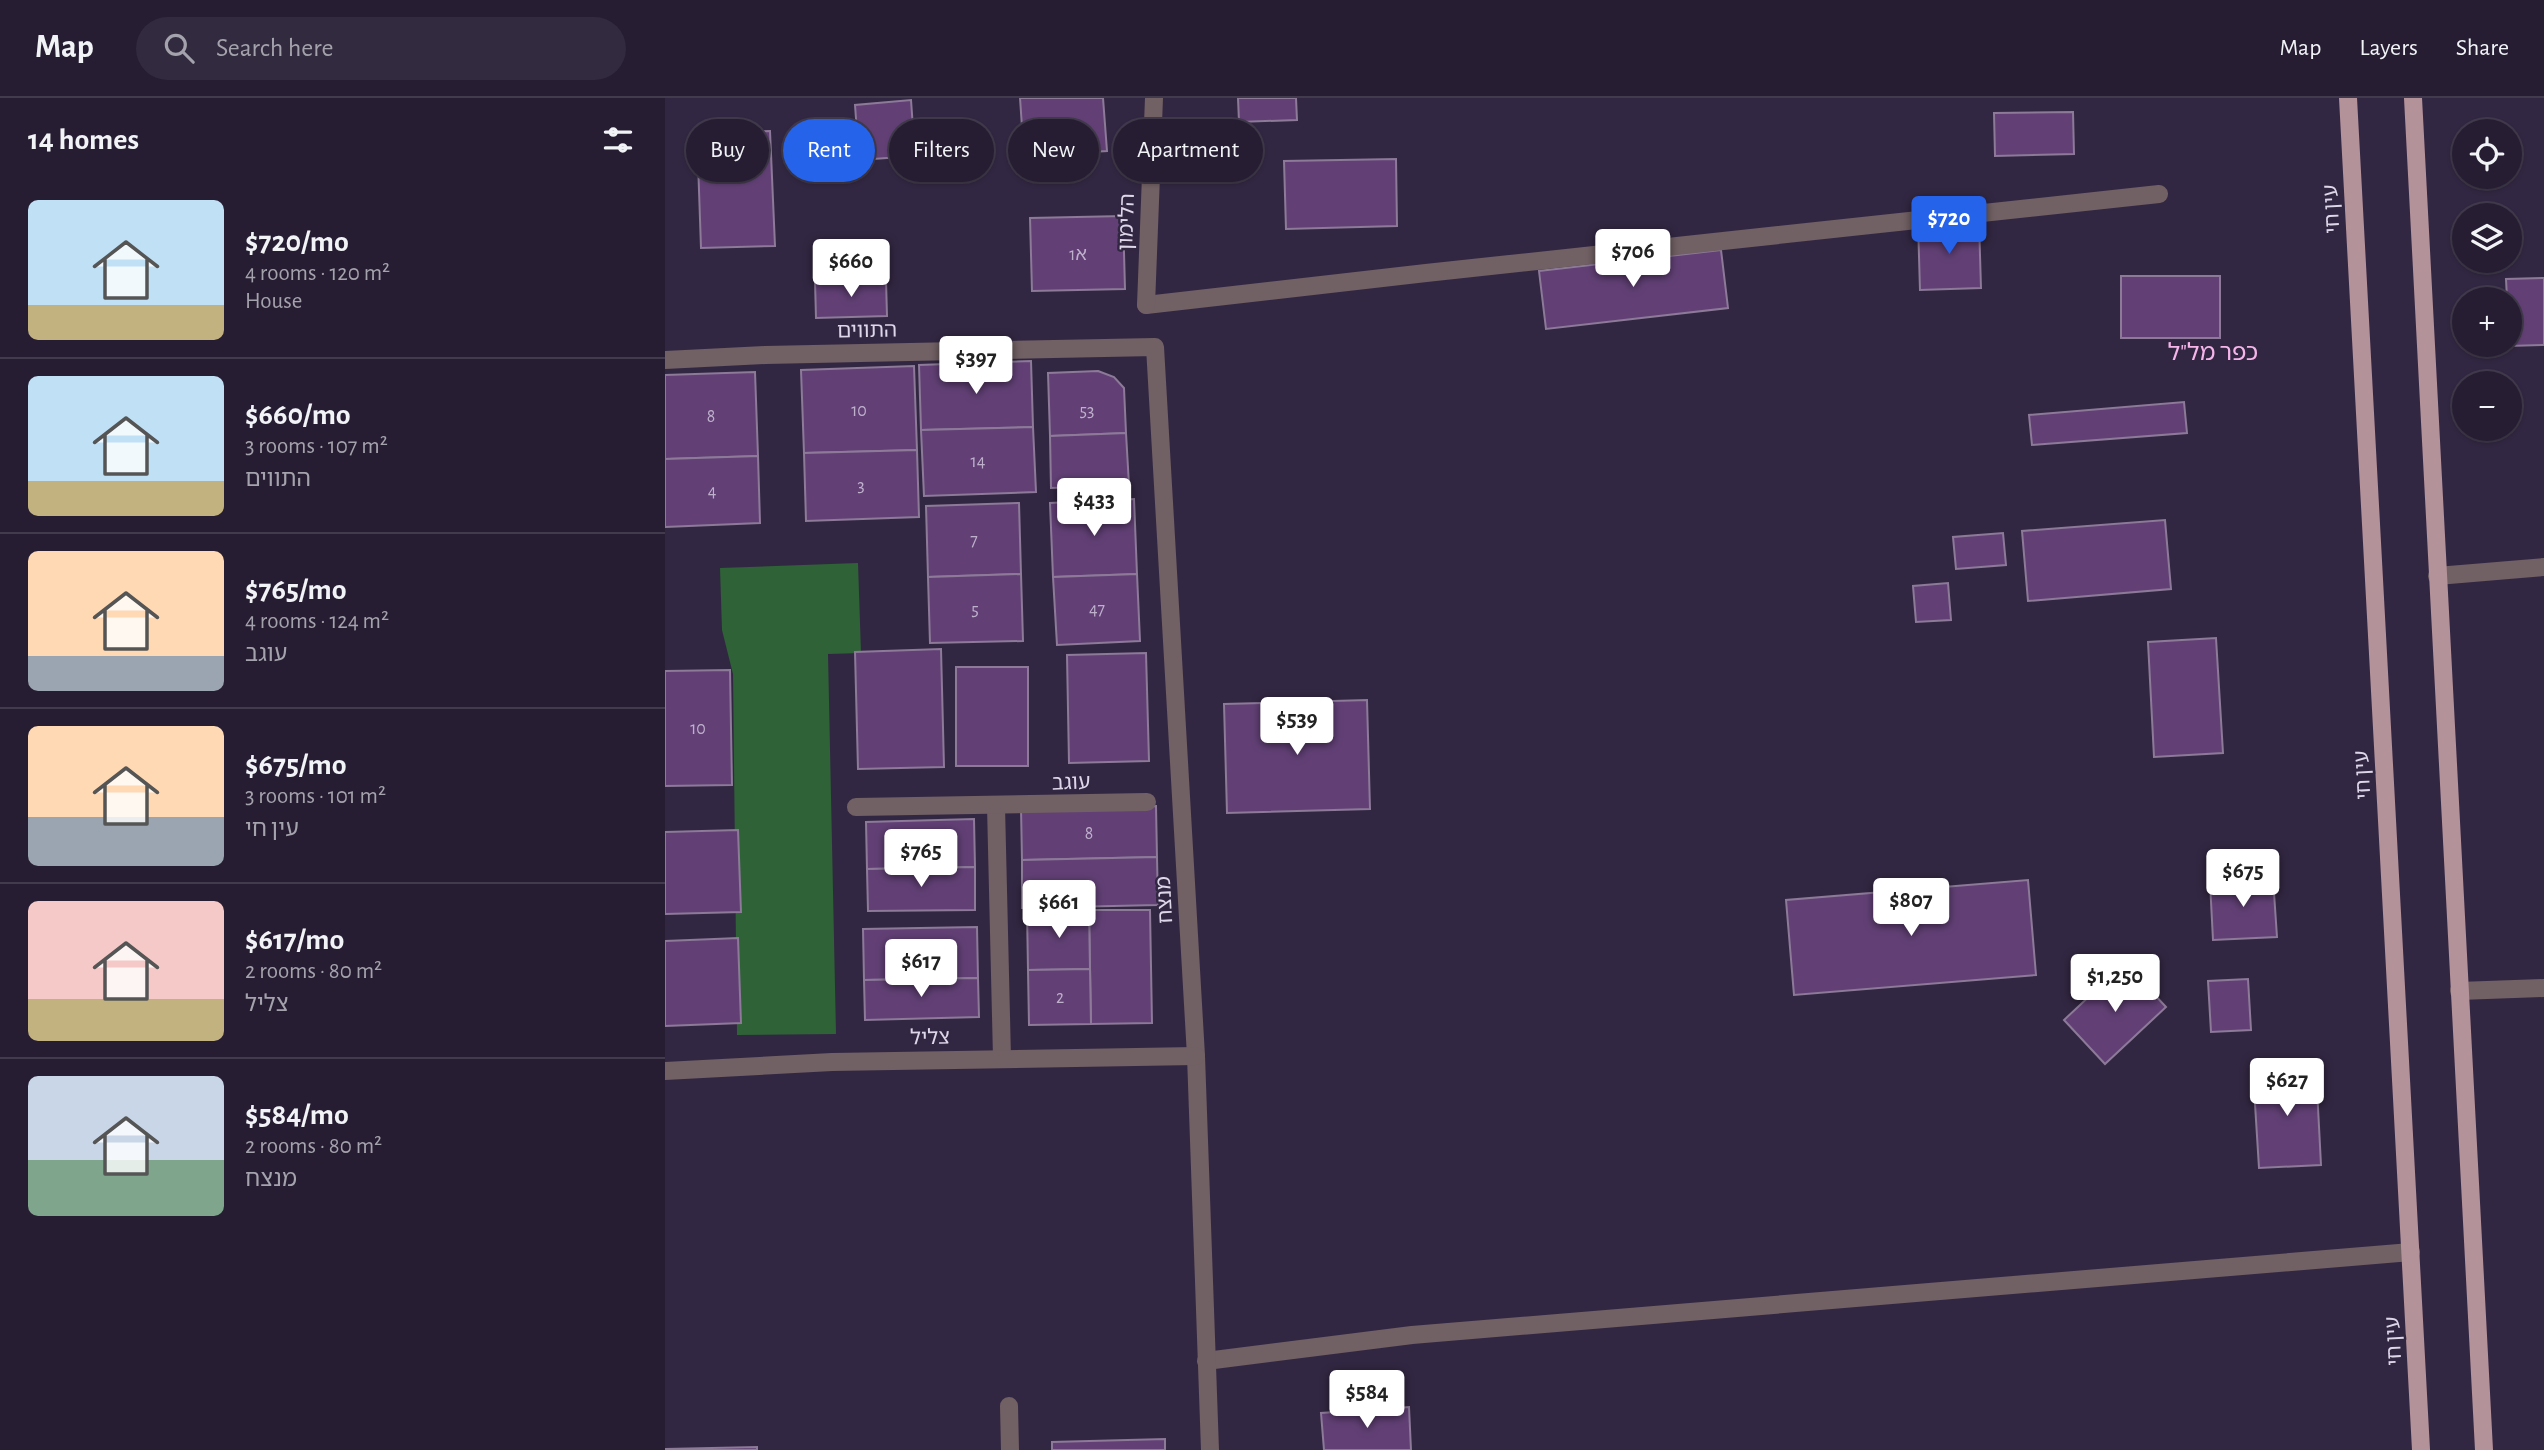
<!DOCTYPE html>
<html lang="en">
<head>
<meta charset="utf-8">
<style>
	:root { --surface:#261d32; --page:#322a3e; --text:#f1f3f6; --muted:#a4a2ac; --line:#423b4d; --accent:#2563eb }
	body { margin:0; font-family:"Alegreya Sans","Noto Sans Hebrew",sans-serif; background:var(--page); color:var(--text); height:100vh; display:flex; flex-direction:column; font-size:26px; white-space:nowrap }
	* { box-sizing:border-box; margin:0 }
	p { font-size:23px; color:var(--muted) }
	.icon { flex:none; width:38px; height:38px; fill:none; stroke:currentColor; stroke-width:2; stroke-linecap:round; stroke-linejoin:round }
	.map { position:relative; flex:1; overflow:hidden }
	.side { display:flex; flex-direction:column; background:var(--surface); width:665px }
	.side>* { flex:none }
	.banner { position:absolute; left:21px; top:21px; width:665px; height:63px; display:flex; gap:14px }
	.controls { position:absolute; left:1787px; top:21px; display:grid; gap:14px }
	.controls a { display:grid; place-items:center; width:70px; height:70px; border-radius:50%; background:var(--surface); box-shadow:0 2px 5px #0004,0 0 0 2px var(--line); font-size:35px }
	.price { position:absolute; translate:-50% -60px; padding:0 16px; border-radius:7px; background:#fff; color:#222; font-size:23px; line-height:46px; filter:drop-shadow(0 2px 4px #0008) }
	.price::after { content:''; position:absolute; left:50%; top:42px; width:21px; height:16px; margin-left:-10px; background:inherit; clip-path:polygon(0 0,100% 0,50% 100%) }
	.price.active { background:var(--accent); color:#fff }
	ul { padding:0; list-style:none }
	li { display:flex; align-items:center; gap:21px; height:175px; padding:0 28px }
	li+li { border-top:2px solid var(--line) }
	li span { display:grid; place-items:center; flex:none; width:196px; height:140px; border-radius:10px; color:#555 }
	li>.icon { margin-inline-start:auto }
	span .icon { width:84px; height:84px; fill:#fffc; stroke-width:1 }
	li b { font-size:30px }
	h2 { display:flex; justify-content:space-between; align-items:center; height:84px; padding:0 28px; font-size:30px }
	.tag { padding:0 24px; border-radius:32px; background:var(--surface); box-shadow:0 2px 5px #0004,0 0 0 2px var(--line); font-size:24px; line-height:63px }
	.tag.active { background:var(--accent); color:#fff }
	header { display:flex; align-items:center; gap:42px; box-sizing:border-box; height:98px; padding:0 35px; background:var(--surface); border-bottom:2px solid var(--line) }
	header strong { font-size:33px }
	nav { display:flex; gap:38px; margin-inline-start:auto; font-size:24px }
	.search { width:490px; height:63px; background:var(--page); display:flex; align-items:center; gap:18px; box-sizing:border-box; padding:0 24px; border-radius:38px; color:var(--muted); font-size:26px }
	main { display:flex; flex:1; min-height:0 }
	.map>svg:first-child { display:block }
</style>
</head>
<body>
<header>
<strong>Map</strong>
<div class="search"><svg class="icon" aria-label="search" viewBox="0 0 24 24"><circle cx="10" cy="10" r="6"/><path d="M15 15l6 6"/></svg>Search here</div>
<nav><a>Map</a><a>Layers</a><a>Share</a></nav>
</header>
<main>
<section class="side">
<h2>14 homes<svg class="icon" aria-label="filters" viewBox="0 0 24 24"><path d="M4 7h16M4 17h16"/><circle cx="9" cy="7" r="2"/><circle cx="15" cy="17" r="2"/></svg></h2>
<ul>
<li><span style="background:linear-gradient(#bfe0f5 75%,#c2b280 0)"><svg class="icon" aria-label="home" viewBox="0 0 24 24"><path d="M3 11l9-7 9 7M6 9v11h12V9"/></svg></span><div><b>$720/mo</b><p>4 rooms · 120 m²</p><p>House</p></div></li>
<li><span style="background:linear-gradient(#bfe0f5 75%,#c2b280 0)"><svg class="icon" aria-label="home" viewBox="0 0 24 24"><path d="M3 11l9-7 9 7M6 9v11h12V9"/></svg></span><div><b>$660/mo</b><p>3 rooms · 107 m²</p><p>התווים</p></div></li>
<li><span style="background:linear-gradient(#ffd9b3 75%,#9aa5b1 0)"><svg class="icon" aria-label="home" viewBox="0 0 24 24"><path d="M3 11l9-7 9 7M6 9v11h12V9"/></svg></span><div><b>$765/mo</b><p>4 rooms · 124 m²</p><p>עוגב</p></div></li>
<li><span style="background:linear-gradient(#ffd9b3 65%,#9aa5b1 0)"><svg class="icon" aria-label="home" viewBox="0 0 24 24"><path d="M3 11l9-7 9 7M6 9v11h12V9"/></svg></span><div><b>$675/mo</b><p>3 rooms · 101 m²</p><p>עין חי</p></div></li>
<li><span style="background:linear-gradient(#f6c9c9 70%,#c2b280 0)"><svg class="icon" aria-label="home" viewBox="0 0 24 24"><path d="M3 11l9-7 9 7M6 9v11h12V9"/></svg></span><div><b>$617/mo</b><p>2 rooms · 80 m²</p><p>צליל</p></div></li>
<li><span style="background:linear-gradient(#c9d6e8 60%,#7fa58c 0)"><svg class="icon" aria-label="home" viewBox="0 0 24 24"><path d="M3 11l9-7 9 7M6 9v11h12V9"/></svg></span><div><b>$584/mo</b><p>2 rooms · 80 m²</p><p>מנצח</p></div></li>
</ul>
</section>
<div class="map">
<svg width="1879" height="1352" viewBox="0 0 1879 1352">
	<rect width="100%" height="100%" fill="#322742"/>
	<path fill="#2f6237" d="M 193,465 L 196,555 L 163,556 L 171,936 L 72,937 L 68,576 L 57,532 L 55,470 Z"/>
	<g fill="#624076" stroke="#8c7a98" stroke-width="2">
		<path d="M 355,0 L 438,0 L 442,53 L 359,58 Z"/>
		<path d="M 573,0 L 631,0 L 632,22 L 574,24 Z"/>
		<path d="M 246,2 L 250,58 L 194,62 L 190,7 Z"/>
		<path d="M 1408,14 L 1409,56 L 1330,58 L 1329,15 Z"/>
		<path d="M 105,33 L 110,148 L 36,150 L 32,35 Z"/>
		<path d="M 731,61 L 732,128 L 621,131 L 619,63 Z"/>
		<path d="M 458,118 L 460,191 L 367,193 L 365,120 Z"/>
		<path d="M 1314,124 L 1316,190 L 1255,192 L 1253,125 Z"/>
		<path d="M 1056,152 L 1063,210 L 881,231 L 874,173 Z"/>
		<rect x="1456" y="178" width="99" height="62"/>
		<path d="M 1879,180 L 1879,247 L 1843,248 L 1844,201 L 1842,201 L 1841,181 Z"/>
		<path d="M 221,182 L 222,218 L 151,220 L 150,183 Z"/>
		<path d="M 366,263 L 368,329 L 256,332 L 254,267 Z"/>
		<path d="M 249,268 L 252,352 L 139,355 L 136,272 Z"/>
		<path d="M 433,273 L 449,279 L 459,290 L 461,335 L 385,338 L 383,275 Z"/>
		<path d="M 90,274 L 93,358 L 0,361 L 0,277 Z"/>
		<path d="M 1519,304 L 1522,335 L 1367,347 L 1364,317 Z"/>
		<path d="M 368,329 L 371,394 L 259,398 L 256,332 Z"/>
		<path d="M 461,335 L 464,387 L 386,390 L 385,338 Z"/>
		<path d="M 252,352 L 254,419 L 141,423 L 139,355 Z"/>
		<path d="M 93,358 L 95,425 L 0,429 L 0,361 Z"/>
		<path d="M 469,401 L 472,476 L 388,479 L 385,405 Z"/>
		<path d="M 354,405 L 356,476 L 263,479 L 261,408 Z"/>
		<path d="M 1500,422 L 1506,491 L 1363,503 L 1357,433 Z"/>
		<path d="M 1338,435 L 1341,467 L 1291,471 L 1288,439 Z"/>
		<path d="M 356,476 L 358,543 L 265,545 L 263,479 Z"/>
		<path d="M 472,476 L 475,543 L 392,547 L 388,479 Z"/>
		<path d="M 1283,485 L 1286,522 L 1251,524 L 1248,488 Z"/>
		<path d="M 1551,540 L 1558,655 L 1489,659 L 1483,544 Z"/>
		<path d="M 276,551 L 279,669 L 193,671 L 190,554 Z"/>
		<path d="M 481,555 L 484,663 L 404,665 L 402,557 Z"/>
		<rect x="291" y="569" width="72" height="99"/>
		<path d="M 65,572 L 67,687 L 0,688 L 0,573 Z"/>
		<path d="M 702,602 L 705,711 L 562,715 L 559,606 Z"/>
		<path d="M 491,708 L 492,759 L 357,762 L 356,710 Z"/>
		<path d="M 309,721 L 310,769 L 202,771 L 201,724 Z"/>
		<path d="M 73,732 L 76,814 L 0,816 L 0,734 Z"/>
		<path d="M 492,759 L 493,807 L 357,810 L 357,762 Z"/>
		<path d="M 310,769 L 310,812 L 203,813 L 202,771 Z"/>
		<path d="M 1608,780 L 1612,839 L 1548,842 L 1545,784 Z"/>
		<path d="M 1363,782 L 1371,877 L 1129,897 L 1121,802 Z"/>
		<path d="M 424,812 L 485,812 L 487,925 L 426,926 Z"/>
		<path d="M 424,812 L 425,871 L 363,872 L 362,813 Z"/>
		<path d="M 312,829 L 313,880 L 199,882 L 198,831 Z"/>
		<path d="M 73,840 L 76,925 L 0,928 L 0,843 Z"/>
		<path d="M 1460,865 L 1501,909 L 1440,966 L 1399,922 Z"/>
		<path d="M 425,871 L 426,926 L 364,927 L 363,872 Z"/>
		<path d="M 313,880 L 314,919 L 200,922 L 199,882 Z"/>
		<path d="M 1583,881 L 1586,932 L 1546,934 L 1543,883 Z"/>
		<path d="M 1651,971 L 1656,1067 L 1594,1070 L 1588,974 Z"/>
		<path d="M 744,1309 L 746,1352 L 659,1352 L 656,1315 Z"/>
		<path d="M 500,1341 L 500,1352 L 387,1352 L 387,1344 Z"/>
		<path d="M 92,1349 L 92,1352 L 0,1352 L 0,1351 Z"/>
	</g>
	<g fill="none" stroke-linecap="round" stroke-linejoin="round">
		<g stroke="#716064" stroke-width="18">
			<path d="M 481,207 L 761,175 L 1494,96"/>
			<path d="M 1772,478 L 1879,469"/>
			<path d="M 1794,893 L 1879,890"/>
			<path d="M 541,1263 L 747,1237 L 1746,1154"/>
		</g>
		<g stroke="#716064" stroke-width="18">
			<path d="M 481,207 L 489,0"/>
			<path d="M 0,262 L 100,257 L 490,249 L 531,958 L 545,1352"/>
			<path d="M 331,708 L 337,960"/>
			<path d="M 191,709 L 482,704"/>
			<path d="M 0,973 L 167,964 L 531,958"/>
			<path d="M 344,1308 L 345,1352"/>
		</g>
		<g stroke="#b4929a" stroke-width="18">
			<path d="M 1683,0 L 1756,1352"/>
			<path d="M 1748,0 L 1819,1352"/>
		</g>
	</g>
	<g text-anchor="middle" stroke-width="5" stroke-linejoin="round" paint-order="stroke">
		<g font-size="18" fill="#bfb1cc">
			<text x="413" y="162">1א</text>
			<text x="194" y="318">10</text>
			<text x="422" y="318">53</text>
			<text x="46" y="324">8</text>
			<text x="313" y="369">14</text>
			<text x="196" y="393">3</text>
			<text x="47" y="399">4</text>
			<text x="309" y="448">7</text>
			<text x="310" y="517">5</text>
			<text x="432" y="517">47</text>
			<text x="33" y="636">10</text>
			<text x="424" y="741">8</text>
			<text x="395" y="905">2</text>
		</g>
		<g font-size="21" fill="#ded7e9" stroke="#322742">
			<text transform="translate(1666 111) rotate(-93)" y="7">עין חי</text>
			<text transform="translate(461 124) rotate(-88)" y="7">הלימון</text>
			<text transform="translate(202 232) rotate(-1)" y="7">התווים</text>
			<text transform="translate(1697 677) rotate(-93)" y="7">עין חי</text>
			<text transform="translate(406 684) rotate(-2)" y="7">עוגב</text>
			<text transform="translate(499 802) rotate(-93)" y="7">מנצח</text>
			<text transform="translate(265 939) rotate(-1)" y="7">צליל</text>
			<text transform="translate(1728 1243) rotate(-93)" y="7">עין חי</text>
		</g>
		<g font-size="24" fill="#f5b5e9" stroke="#322742">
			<text x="1548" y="262">כפר מל"ל</text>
		</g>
	</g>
</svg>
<div class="controls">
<a><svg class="icon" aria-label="locate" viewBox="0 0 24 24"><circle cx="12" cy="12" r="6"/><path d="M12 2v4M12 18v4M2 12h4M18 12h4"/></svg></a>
<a><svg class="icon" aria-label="layers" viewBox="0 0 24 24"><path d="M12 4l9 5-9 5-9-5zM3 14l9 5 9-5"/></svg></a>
<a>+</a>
<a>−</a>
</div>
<b class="price active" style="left:1284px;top:158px">$720</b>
<b class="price" style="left:968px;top:191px">$706</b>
<b class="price" style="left:186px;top:201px">$660</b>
<b class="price" style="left:311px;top:298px">$397</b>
<b class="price" style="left:429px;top:440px">$433</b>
<b class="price" style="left:632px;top:659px">$539</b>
<b class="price" style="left:256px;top:791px">$765</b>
<b class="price" style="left:1578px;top:811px">$675</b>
<b class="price" style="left:1246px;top:840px">$807</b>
<b class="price" style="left:394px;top:842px">$661</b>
<b class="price" style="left:256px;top:901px">$617</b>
<b class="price" style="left:1450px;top:916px">$1,250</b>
<b class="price" style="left:1622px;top:1020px">$627</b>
<b class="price" style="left:702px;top:1332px">$584</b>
<div class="banner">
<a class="tag">Buy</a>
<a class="tag active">Rent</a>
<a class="tag">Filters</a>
<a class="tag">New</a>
<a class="tag">Apartment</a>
</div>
</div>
</main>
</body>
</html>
